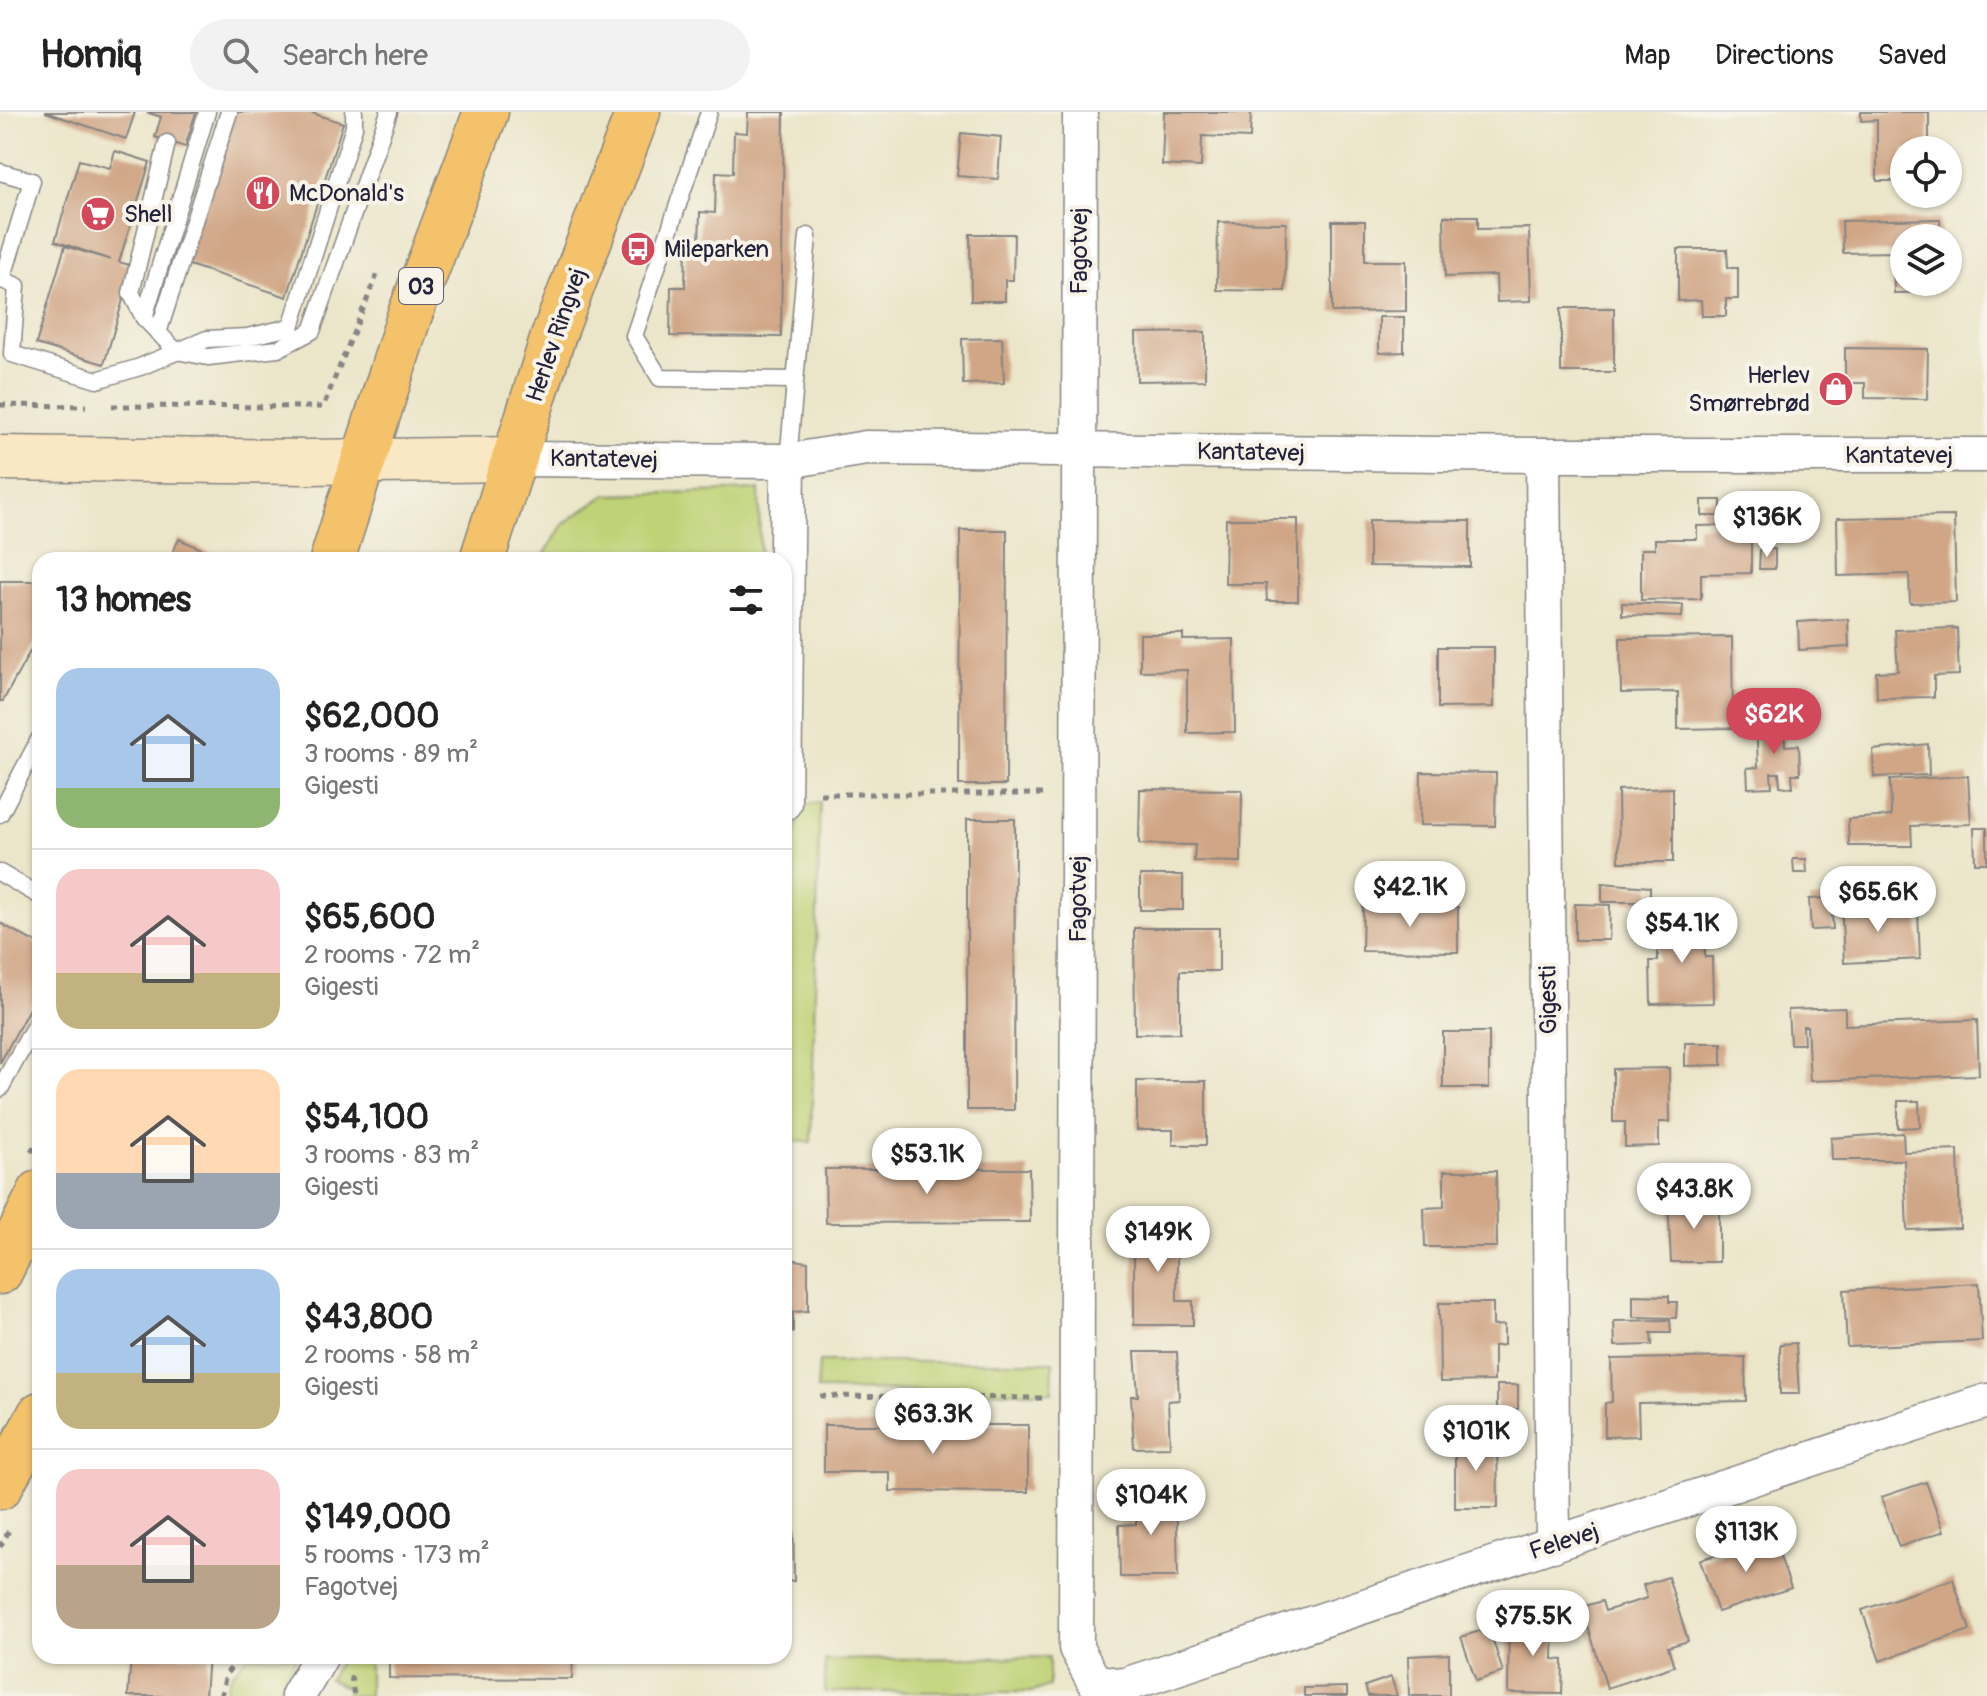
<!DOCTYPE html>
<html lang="en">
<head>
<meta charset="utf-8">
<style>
	:root { --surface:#fff; --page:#f2f2f2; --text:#222; --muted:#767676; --line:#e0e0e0; --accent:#d1495b }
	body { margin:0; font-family:Pangolin,sans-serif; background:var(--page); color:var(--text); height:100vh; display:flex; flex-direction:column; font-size:30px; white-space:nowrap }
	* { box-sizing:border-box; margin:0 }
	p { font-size:26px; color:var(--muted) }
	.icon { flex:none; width:44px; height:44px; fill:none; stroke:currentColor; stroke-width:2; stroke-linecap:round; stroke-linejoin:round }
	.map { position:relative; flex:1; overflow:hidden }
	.sheet { position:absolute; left:32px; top:440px; width:760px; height:1112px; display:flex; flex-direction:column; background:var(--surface); border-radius:24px; box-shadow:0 2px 6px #0004 }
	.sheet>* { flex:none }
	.tools { position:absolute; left:1890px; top:24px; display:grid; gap:16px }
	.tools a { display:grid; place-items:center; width:72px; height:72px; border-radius:50%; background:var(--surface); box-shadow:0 2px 6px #0004; font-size:40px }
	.price { position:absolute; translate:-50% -68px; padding:0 18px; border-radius:28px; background:#fff; color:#222; font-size:26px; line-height:52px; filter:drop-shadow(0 2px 4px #0008) }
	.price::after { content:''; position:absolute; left:50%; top:48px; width:24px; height:18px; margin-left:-12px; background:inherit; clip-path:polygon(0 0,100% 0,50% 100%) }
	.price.selected { background:var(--accent); color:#fff }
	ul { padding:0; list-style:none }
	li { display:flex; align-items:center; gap:24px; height:200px; padding:0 24px }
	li+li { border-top:2px solid var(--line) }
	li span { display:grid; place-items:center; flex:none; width:224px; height:160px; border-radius:24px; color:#555 }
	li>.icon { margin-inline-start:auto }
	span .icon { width:96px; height:96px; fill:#fffc; stroke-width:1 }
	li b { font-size:34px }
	h2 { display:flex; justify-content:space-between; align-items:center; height:96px; padding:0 24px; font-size:34px }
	header { display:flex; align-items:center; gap:48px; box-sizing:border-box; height:112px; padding:0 40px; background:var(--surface); border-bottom:2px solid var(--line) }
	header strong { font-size:38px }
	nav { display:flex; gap:44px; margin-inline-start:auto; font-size:28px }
	.search { width:560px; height:72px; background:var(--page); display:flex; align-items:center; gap:20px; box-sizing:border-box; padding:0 28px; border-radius:44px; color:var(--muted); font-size:30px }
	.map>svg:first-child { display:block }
</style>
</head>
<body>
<header>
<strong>Homiq</strong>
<div class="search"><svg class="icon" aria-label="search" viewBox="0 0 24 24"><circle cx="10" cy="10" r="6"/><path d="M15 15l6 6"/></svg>Search here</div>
<nav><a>Map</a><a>Directions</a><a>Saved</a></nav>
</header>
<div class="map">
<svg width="1987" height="1584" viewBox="0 0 1987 1584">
	<rect width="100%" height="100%" fill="#f7f3e8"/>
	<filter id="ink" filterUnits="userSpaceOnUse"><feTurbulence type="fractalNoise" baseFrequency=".0125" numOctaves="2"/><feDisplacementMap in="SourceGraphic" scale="16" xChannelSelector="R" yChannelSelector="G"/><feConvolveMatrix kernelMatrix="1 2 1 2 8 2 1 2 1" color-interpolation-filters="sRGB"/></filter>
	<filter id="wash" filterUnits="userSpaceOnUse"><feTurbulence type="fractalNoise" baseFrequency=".006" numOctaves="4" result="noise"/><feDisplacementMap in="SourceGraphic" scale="32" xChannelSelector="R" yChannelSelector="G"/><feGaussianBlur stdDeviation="1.8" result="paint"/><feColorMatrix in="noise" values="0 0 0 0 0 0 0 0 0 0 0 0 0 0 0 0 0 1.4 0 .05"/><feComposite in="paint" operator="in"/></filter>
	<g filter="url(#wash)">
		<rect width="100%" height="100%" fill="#ebe5c9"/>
		<g fill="#bfd276" stroke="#707a58" stroke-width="2">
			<path d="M 759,378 L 760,448 L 541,448 L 564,411 L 606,383 Z"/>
			<path d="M 820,690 L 811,1030 L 784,1029 L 784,770 L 802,693 Z"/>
			<path d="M 819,1250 L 1053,1250 L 1052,1280 L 817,1278 Z"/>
			<path d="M 248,1544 L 297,1544 L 275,1584 L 224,1584 L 231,1563 Z"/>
			<path d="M 343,1544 L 369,1544 L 369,1584 L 346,1584 L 349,1577 L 329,1567 Z"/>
			<path d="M 1049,1545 L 1049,1574 L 1033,1580 L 825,1580 L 825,1548 Z"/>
		</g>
		<g id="blocks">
			<g fill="#d0a686">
				<path d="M 45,0 L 135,0 L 126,27 Z"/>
				<path d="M 146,0 L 196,0 L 185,35 L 155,25 L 161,5 Z"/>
				<path d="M 231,0 L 309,0 L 343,11 L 287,185 L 183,151 Z"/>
				<path d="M 748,0 L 784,0 L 781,225 L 670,224 L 671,175 L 685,175 L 686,135 L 699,134 L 700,100 L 715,101 L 716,60 L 733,61 L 734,20 L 747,21 Z"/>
				<path d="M 1164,0 L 1251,0 L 1250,26 L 1202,24 L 1201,55 L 1162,53 Z"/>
				<path d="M 1861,0 L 1929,0 L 1929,38 L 1904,38 L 1904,69 L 1877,69 L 1877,8 L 1861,9 Z"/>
				<path d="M 961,21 L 1001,25 L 998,67 L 957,64 Z"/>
				<path d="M 115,39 L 150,50 L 119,150 L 133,154 L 104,252 L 36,232 L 65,134 L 111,148 L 55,129 L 79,48 L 110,56 Z"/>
				<path d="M 1444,104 L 1478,104 L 1478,117 L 1529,116 L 1531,189 L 1497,190 L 1496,163 L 1445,165 Z"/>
				<path d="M 1940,107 L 1941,126 L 1904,126 L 1904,170 L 1941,170 L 1941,180 L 1894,181 L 1893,140 L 1843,141 L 1842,109 Z"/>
				<path d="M 1332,109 L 1365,109 L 1365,149 L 1406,149 L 1406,199 L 1332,200 Z"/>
				<path d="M 1218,110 L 1286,111 L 1285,179 L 1217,178 Z"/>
				<path d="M 970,122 L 1014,122 L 1013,168 L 1005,168 L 1005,189 L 971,189 Z"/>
				<path d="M 1678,137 L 1727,137 L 1728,156 L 1738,156 L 1738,187 L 1726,187 L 1726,204 L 1702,204 L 1701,188 L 1678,189 Z"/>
				<rect x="1561" y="196" width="53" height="64"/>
				<path d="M 1379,205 L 1404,205 L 1404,240 L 1379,241 Z"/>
				<path d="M 1205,220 L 1205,268 L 1137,269 L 1136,221 Z"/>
				<path d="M 1002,226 L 1004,271 L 963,272 L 962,227 Z"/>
				<path d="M 1845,236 L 1928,237 L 1927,287 L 1865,286 L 1865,271 L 1845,271 Z"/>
				<rect x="1702" y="388" width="19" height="16"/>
				<path d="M 1954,404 L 1956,490 L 1910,491 L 1909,462 L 1838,464 L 1837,406 Z"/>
				<path d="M 1226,407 L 1298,407 L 1298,489 L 1267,489 L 1266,472 L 1225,472 Z"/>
				<path d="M 1369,408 L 1470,409 L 1470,455 L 1369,454 Z"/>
				<path d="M 1751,413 L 1751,461 L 1701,462 L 1701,487 L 1641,488 L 1641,437 L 1655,437 L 1655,427 L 1697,427 L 1697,414 Z"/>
				<path d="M 960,418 L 1007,418 L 1006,673 L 959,673 Z"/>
				<path d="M 179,427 L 226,448 L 169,448 Z"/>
				<path d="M 1775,437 L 1775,457 L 1759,457 L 1760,438 Z"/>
				<path d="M 0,469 L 40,469 L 40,521 L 3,589 L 0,589 Z"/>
				<path d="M 1622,491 L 1683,493 L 1682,505 L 1622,503 Z"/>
				<path d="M 1848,507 L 1849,535 L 1799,538 L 1798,510 Z"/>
				<path d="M 1957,516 L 1959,563 L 1934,564 L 1934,585 L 1877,586 L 1876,560 L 1898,559 L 1895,518 Z"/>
				<path d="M 1140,522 L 1183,522 L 1183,528 L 1234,527 L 1235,620 L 1187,621 L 1187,558 L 1140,559 Z"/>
				<path d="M 1732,525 L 1733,616 L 1678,617 L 1678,580 L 1621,581 L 1620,526 Z"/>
				<path d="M 1438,535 L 1494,535 L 1494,595 L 1438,596 Z"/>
				<path d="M 1784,607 L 1785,634 L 1799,633 L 1800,662 L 1792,662 L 1793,676 L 1780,674 L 1779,661 L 1771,661 L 1772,675 L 1748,676 L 1747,656 L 1758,655 L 1756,608 Z"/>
				<path d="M 1928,632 L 1929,663 L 1874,665 L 1873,638 Z"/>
				<path d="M 1421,660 L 1496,661 L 1495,714 L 1420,713 Z"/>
				<path d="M 1968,664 L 1971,712 L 1911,714 L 1912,734 L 1849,734 L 1848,707 L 1891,704 L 1890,668 Z"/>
				<path d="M 1673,676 L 1673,750 L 1619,750 L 1618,678 Z"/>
				<path d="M 1140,677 L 1242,678 L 1241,750 L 1194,749 L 1195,733 L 1139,732 Z"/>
				<path d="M 967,707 L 1015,707 L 1014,998 L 967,998 Z"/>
				<path d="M 1974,716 L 1987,716 L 1987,751 L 1975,751 Z"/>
				<path d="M 1793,747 L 1806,747 L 1807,761 L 1794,761 Z"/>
				<rect x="1140" y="763" width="43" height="35"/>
				<path d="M 1602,771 L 1650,775 L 1650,790 L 1602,790 Z"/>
				<path d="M 1864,785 L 1865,802 L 1918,799 L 1920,847 L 1844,851 L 1841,786 Z"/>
				<path d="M 1831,786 L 1833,817 L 1811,818 L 1809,787 Z"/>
				<path d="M 1575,792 L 1610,793 L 1609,828 L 1575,828 Z"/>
				<path d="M 1363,794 L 1458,795 L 1458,840 L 1362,839 Z"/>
				<path d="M 1704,809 L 1705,845 L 1712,845 L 1713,891 L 1651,892 L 1650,849 L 1658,849 L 1658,810 Z"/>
				<path d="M 0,811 L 40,833 L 40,876 L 0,951 Z"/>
				<path d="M 1134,816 L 1219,816 L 1219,859 L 1180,859 L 1180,921 L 1135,922 Z"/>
				<path d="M 1845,896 L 1845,913 L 1977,908 L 1979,963 L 1810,969 L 1807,914 L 1803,914 L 1804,932 L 1790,932 L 1788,898 Z"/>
				<rect x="1443" y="920" width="46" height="56"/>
				<path d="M 1685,931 L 1722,931 L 1722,953 L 1685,954 Z"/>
				<path d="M 1669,956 L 1670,1010 L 1659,1010 L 1659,1034 L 1625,1035 L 1625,1010 L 1613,1010 L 1613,957 Z"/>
				<path d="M 1137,969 L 1206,969 L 1206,1033 L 1173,1033 L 1173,1018 L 1137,1018 Z"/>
				<path d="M 1898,989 L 1919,989 L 1920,1015 L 1898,1016 Z"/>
				<path d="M 1903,1021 L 1904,1040 L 1958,1038 L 1960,1116 L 1907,1118 L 1904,1048 L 1832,1048 L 1831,1026 Z"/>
				<path d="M 825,1057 L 1029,1057 L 1030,1110 L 826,1111 Z"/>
				<path d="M 1444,1059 L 1496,1059 L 1497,1135 L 1425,1135 L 1424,1096 L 1444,1095 Z"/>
				<path d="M 1668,1088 L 1719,1088 L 1719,1150 L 1671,1150 Z"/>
				<path d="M 1134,1105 L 1177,1105 L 1177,1189 L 1193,1189 L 1193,1213 L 1134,1213 Z"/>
				<path d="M 784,1146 L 808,1150 L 808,1199 L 793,1200 L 793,1220 L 784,1220 Z"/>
				<path d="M 1979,1171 L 1982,1229 L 1847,1235 L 1844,1178 Z"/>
				<path d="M 1633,1183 L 1669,1184 L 1669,1190 L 1677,1190 L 1676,1206 L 1633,1205 Z"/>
				<path d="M 1439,1191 L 1493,1191 L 1493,1214 L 1504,1213 L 1504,1233 L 1494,1234 L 1494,1269 L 1440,1270 Z"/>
				<path d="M 1670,1208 L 1671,1221 L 1651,1221 L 1652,1233 L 1615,1234 L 1614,1209 Z"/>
				<path d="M 1796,1231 L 1799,1282 L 1780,1282 L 1780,1232 Z"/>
				<path d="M 1135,1240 L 1177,1240 L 1179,1288 L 1168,1289 L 1170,1335 L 1134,1336 L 1131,1284 L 1138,1284 Z"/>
				<path d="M 1745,1245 L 1746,1289 L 1638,1291 L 1639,1324 L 1605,1325 L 1605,1291 L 1612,1290 L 1611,1247 Z"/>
				<rect x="1497" y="1273" width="21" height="24"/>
				<path d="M 824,1313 L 1028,1313 L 1028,1380 L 890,1379 L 890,1360 L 824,1360 Z"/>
				<path d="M 1497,1325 L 1498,1396 L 1455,1396 L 1455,1326 Z"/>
				<path d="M 1926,1370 L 1944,1419 L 1899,1435 L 1881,1385 Z"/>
				<path d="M 1176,1377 L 1178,1465 L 1120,1465 L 1119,1413 L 1136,1412 L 1136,1378 Z"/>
				<path d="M 784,1401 L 793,1401 L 794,1469 L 784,1469 Z"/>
				<path d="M 1773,1424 L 1791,1476 L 1718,1500 L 1700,1448 Z"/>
				<path d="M 1668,1465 L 1688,1529 L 1668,1535 L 1674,1554 L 1607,1576 L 1582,1495 L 1602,1489 L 1605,1499 L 1647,1486 L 1643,1473 Z"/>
				<path d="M 1953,1467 L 1970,1518 L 1880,1549 L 1862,1498 Z"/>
				<path d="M 1509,1502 L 1527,1502 L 1527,1509 L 1554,1510 L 1553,1547 L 1563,1548 L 1562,1582 L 1508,1581 Z"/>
				<path d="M 1489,1516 L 1503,1560 L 1476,1569 L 1461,1525 Z"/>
				<path d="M 1449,1542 L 1449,1584 L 1409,1584 L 1408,1544 Z"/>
				<path d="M 131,1544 L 208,1544 L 205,1584 L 128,1584 Z"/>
				<path d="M 389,1544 L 573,1544 L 572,1567 L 389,1566 Z"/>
				<path d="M 1391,1565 L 1397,1584 L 1368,1584 L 1365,1574 Z"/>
				<path d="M 1347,1575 L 1347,1584 L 1304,1584 L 1304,1576 Z"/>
			</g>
		</g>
	</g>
	<g filter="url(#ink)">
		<use href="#blocks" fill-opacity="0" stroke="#868482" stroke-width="2"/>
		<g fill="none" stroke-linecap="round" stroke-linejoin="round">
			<defs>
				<g id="lane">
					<path d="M 207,0 L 144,206 L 176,239 L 208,245 L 278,237 L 312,219 L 389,0"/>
					<path d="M 709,0 L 634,224 L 660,266 L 794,268"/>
					<path d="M 0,60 L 32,69 L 2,168"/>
					<path d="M 0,167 L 17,174 L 12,242 L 97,268 L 140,255 L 207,227 L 247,225 L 291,215 L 354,15 L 354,0"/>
					<path d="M 144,206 L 131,181 L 167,31"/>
					<path d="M 158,221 L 229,0"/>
					<path d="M 788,349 L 808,124"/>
					<path d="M 0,702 L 40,626"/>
					<path d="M 0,761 L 40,784"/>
					<path d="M 0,977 L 40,904"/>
				</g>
				<g id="street">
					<path d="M 1080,0 L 1076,1536 L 1094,1569 L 1122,1574 L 1987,1289"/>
					<path d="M 1543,343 L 1553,1433"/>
					<path d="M 516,347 L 788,349 L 866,336 L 1543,343 L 1987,343"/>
					<path d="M 784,691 L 788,349"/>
					<path d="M 298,1584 L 321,1544"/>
				</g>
				<path id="secondary" d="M 0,346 L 308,350 L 516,347"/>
				<g id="primary">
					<path d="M 332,448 L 409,205 L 486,0"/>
					<path d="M 482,448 L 553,225 L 638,0"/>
					<path d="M 0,1160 L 40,1080"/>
					<path d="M 0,1375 L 40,1302"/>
				</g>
			</defs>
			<use href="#lane" stroke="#868482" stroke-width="19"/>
			<use href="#street" stroke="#868482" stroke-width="37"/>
			<use href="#secondary" stroke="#868482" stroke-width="47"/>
			<use href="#primary" stroke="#868482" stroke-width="47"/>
			<g stroke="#868482" stroke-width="5" stroke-dasharray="6 6" stroke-linecap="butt">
				<path d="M 0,293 L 86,294"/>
				<path d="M 112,294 L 323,295 L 377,163"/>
				<path d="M 820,682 L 1046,682"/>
				<path d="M 31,1040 L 40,1023"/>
				<path d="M 820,1284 L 1043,1286"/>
				<path d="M 784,1371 L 785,1371"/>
				<path d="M 0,1435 L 11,1415"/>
				<path d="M 351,1564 L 354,1584"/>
				<path d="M 221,1584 L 226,1562 L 241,1544"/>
			</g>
			<use href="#lane" stroke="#fff" stroke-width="16"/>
			<use href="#street" stroke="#fff" stroke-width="34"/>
			<use href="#secondary" stroke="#fae7c3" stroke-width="44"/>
			<use href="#primary" stroke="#f3c26a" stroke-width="44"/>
		</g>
	</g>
	<defs>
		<symbol id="restaurant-disc" viewBox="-11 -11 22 22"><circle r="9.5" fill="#d1495b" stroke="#f7f3e8"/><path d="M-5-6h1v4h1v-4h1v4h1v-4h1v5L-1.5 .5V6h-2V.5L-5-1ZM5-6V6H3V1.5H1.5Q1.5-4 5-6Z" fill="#fff"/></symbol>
		<symbol id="supermarket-disc" viewBox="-11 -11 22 22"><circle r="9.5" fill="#d1495b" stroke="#f7f3e8"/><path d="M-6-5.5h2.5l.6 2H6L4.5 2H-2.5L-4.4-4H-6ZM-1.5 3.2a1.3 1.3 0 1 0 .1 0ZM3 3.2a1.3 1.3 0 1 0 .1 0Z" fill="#fff"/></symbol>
		<symbol id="bus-disc" viewBox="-11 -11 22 22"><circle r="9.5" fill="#d1495b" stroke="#f7f3e8"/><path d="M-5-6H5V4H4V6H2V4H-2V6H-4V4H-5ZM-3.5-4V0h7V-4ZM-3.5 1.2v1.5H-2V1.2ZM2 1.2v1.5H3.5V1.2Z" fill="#fff"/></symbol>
		<symbol id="shop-disc" viewBox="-11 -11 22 22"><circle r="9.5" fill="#d1495b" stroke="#f7f3e8"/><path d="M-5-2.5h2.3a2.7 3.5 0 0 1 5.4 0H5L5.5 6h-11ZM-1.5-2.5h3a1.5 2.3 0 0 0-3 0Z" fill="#fff"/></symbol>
	</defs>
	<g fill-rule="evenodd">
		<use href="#restaurant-disc" x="243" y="61" width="40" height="40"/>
		<use href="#supermarket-disc" x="78" y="82" width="40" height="40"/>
		<use href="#bus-disc" x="618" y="117" width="40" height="40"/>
		<use href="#shop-disc" x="1816" y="257" width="40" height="40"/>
	</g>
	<g text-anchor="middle" stroke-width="8" stroke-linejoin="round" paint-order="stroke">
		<rect fill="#f7f3e8" stroke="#62616f" stroke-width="2" x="399" y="156" width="44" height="36" rx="6"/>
		<g font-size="22" font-weight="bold" fill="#22223b">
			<text x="421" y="182">O3</text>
		</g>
		<g font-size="24" fill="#22223b" stroke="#f7f3e8" text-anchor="start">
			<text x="289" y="89">McDonald's</text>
			<text x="124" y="110">Shell</text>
			<text x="664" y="145">Mileparken</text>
			<text x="1810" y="271" text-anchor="end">Herlev<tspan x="1810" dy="28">Smørrebrød</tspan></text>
		</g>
		<g font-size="24" fill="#22223b" stroke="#f7f3e8">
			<text transform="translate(1079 139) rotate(-90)" y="8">Fagotvej</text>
			<text transform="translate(556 223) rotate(-71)" y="8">Herlev Ringvej</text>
			<text transform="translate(1251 340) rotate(1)" y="8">Kantatevej</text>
			<text x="1899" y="351">Kantatevej</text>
			<text transform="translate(604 347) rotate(1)" y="8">Kantatevej</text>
			<text transform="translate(1078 787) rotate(-90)" y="8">Fagotvej</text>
			<text transform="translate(1548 888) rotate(-91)" y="8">Gigesti</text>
			<text transform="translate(1564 1429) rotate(-18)" y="8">Felevej</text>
		</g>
	</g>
</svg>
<div class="tools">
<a><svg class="icon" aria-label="locate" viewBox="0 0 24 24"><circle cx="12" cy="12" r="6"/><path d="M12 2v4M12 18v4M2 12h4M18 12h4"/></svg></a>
<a><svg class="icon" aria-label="layers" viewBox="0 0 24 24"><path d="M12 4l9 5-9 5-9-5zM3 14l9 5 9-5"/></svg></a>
</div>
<b class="price" style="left:1767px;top:447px">$136K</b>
<b class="price selected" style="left:1774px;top:644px">$62K</b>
<b class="price" style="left:1410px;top:817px">$42.1K</b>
<b class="price" style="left:1878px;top:822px">$65.6K</b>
<b class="price" style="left:1682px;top:853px">$54.1K</b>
<b class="price" style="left:927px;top:1084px">$53.1K</b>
<b class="price" style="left:1694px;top:1119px">$43.8K</b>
<b class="price" style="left:1158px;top:1162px">$149K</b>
<b class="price" style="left:933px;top:1344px">$63.3K</b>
<b class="price" style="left:1476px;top:1361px">$101K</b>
<b class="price" style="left:1151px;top:1425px">$104K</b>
<b class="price" style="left:1746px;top:1462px">$113K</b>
<b class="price" style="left:1533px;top:1546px">$75.5K</b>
<section class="sheet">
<h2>13 homes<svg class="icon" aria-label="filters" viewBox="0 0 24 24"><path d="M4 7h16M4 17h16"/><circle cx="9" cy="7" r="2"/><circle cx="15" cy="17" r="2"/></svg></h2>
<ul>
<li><span style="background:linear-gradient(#a9c7e8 75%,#8fb573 0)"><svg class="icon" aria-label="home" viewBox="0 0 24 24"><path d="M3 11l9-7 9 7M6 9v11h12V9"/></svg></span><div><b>$62,000</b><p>3 rooms · 89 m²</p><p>Gigesti</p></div></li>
<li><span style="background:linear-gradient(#f6c9c9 65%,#c2b280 0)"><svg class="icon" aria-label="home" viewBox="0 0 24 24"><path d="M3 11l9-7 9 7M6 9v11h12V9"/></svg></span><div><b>$65,600</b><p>2 rooms · 72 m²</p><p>Gigesti</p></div></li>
<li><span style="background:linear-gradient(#ffd9b3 65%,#9aa5b1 0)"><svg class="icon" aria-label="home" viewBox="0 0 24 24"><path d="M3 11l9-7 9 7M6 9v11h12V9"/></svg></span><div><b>$54,100</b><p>3 rooms · 83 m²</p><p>Gigesti</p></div></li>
<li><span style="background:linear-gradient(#a9c7e8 65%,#c2b280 0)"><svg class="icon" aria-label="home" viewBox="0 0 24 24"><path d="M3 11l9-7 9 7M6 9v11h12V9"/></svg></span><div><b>$43,800</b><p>2 rooms · 58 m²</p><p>Gigesti</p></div></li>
<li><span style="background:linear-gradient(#f6c9c9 60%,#b9a48a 0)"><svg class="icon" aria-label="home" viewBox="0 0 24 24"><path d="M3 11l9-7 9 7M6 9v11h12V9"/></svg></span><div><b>$149,000</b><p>5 rooms · 173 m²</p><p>Fagotvej</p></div></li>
</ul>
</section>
</div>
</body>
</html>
